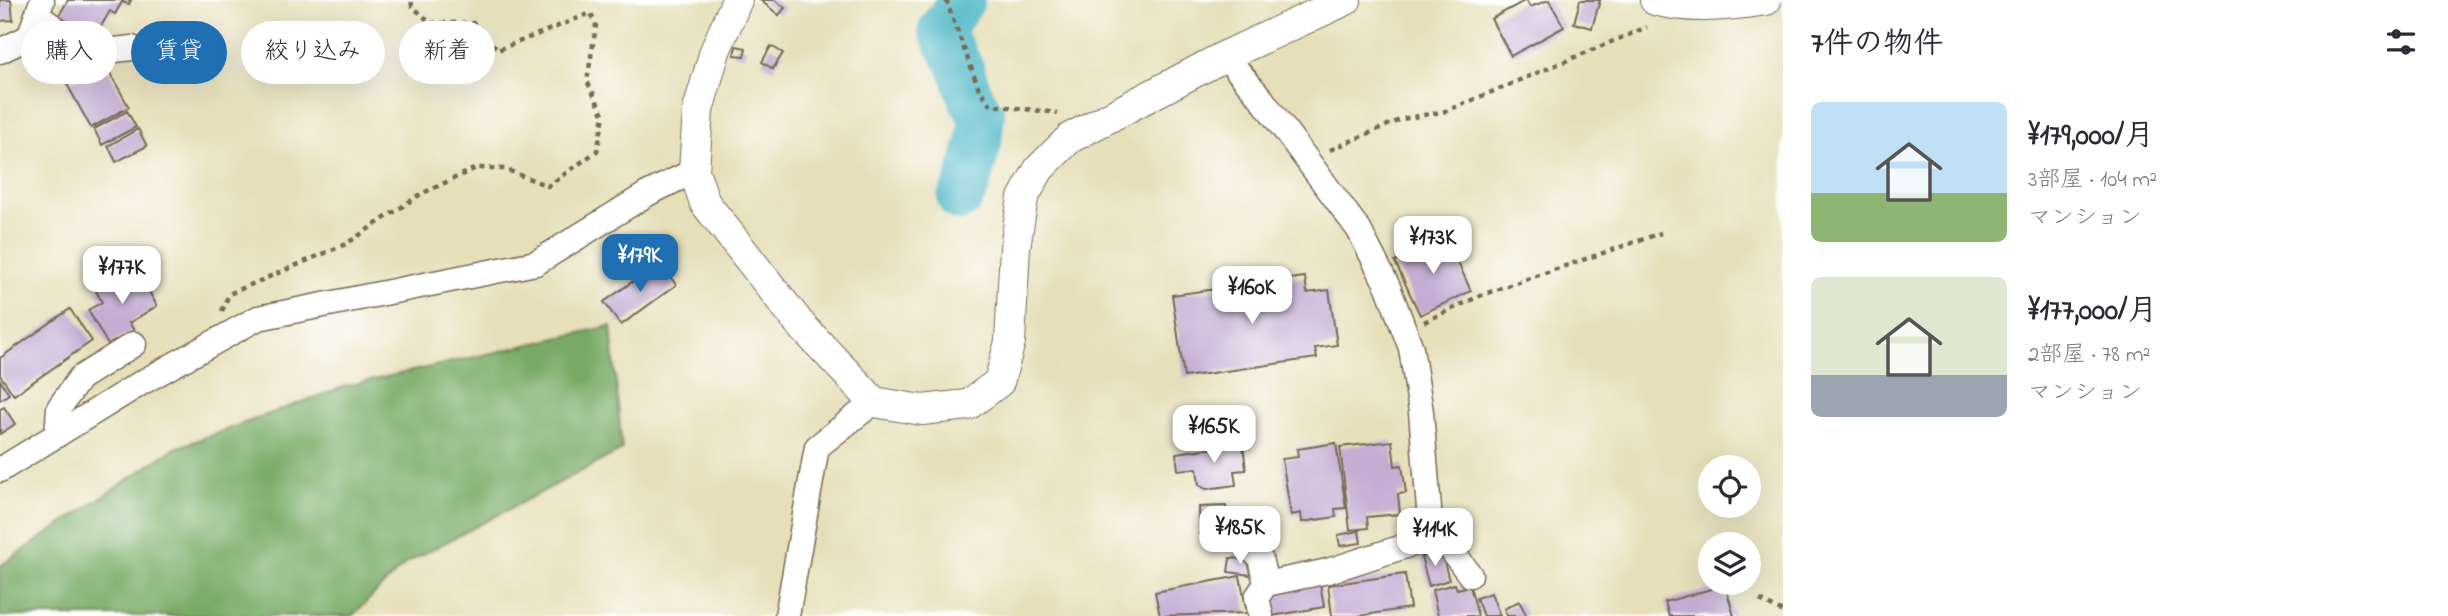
<!DOCTYPE html>
<html lang="ja">
<head>
<meta charset="utf-8">
<style>
	:root { --surface:#fff; --page:#f2f2f3; --text:#2b2b33; --muted:#7c7c81; --accent:#1f6fb2 }
	body { margin:0; font-family:"Indie Flower","Klee One",sans-serif; background:var(--page); color:var(--text); height:100vh; display:flex; flex-direction:column; font-size:26px; white-space:nowrap }
	* { box-sizing:border-box; margin:0 }
	p { font-size:23px; color:var(--muted) }
	.icon { flex:none; width:38px; height:38px; fill:none; stroke:currentColor; stroke-width:2; stroke-linecap:round; stroke-linejoin:round }
	.map { position:relative; flex:1; overflow:hidden }
	.drawer { display:flex; flex-direction:column; background:var(--surface); width:665px }
	.drawer>* { flex:none }
	.banner { position:absolute; left:21px; top:21px; width:665px; height:63px; display:flex; gap:14px }
	.fabs { position:absolute; left:1698px; top:455px; display:grid; gap:14px }
	.fabs a { display:grid; place-items:center; width:63px; height:63px; border-radius:50%; background:var(--surface); box-shadow:0 7px 28px #0002; font-size:35px }
	.price { position:absolute; translate:-50% -60px; padding:0 16px; border-radius:14px; background:#fff; color:#222; font-size:23px; line-height:46px; filter:drop-shadow(0 2px 4px #0008) }
	.price::after { content:''; position:absolute; left:50%; top:42px; width:21px; height:16px; margin-left:-10px; background:inherit; clip-path:polygon(0 0,100% 0,50% 100%) }
	.price.on { background:var(--accent); color:#fff }
	ul { padding:0; list-style:none }
	li { display:flex; align-items:center; gap:21px; height:175px; padding:0 28px }
	li span { display:grid; place-items:center; flex:none; width:196px; height:140px; border-radius:10px; color:#555 }
	li>.icon { margin-inline-start:auto }
	span .icon { width:84px; height:84px; fill:#fffc; stroke-width:1 }
	li b { font-size:30px }
	h2 { display:flex; justify-content:space-between; align-items:center; height:84px; padding:0 28px; font-size:30px }
	.pill { padding:0 24px; border-radius:32px; background:var(--surface); box-shadow:0 7px 28px #0002; font-size:24px; line-height:63px }
	.pill.on { background:var(--accent); color:#fff }
	main { display:flex; flex:1; min-height:0 }
	.map>svg:first-child { display:block }
</style>
</head>
<body>
<main>
<div class="map">
<svg width="1783" height="616" viewBox="0 0 1783 616">
	<rect width="100%" height="100%" fill="#fff"/>
	<filter id="ink" filterUnits="userSpaceOnUse"><feTurbulence type="fractalNoise" baseFrequency=".0143" numOctaves="2"/><feDisplacementMap in="SourceGraphic" scale="14" xChannelSelector="R" yChannelSelector="G"/><feConvolveMatrix kernelMatrix="1 2 1 2 8 2 1 2 1" color-interpolation-filters="sRGB"/></filter>
	<filter id="wash" filterUnits="userSpaceOnUse"><feTurbulence type="fractalNoise" baseFrequency=".00686" numOctaves="4" result="noise"/><feDisplacementMap in="SourceGraphic" scale="28" xChannelSelector="R" yChannelSelector="G"/><feGaussianBlur stdDeviation="1.57" result="paint"/><feColorMatrix in="noise" values="0 0 0 0 0 0 0 0 0 0 0 0 0 0 0 0 0 1.4 0 .05"/><feComposite in="paint" operator="in"/></filter>
	<g filter="url(#wash)">
		<rect width="100%" height="100%" fill="#e7dfb9"/>
		<path fill="#78aa65" stroke="#5a6a42" stroke-width="2" d="M 611,326 L 622,450 L 406,563 L 352,616 L 0,616 L 0,566 L 173,449 L 346,386 Z"/>
		<g fill="none" stroke-linecap="round" stroke-linejoin="round">
			<path stroke="#47b4c3" stroke-width="46" d="M 960,198 L 966,188 L 979,143 L 982,116 L 971,99 L 962,71 L 941,30 L 962,0"/>
		</g>
		<g id="blocks">
			<g fill="#c4acd3">
				<path d="M 0,0 L 11,0 L 13,20 L 0,21 Z"/>
				<path d="M 68,0 L 131,0 L 129,4 L 122,2 L 115,14 L 110,11 L 94,38 L 58,17 Z"/>
				<path d="M 760,0 L 775,0 L 785,8 L 779,15 Z"/>
				<path d="M 1526,0 L 1530,7 L 1549,0 L 1564,27 L 1511,56 L 1491,19 Z"/>
				<path d="M 1580,0 L 1600,0 L 1592,28 L 1574,23 Z"/>
				<path d="M 51,34 L 56,41 L 42,52 L 37,46 Z"/>
				<path d="M 60,40 L 78,62 L 60,76 L 42,53 Z"/>
				<path d="M 736,46 L 746,48 L 744,56 L 734,55 Z"/>
				<path d="M 771,46 L 783,53 L 773,69 L 762,62 Z"/>
				<path d="M 105,64 L 129,107 L 91,128 L 67,84 Z"/>
				<path d="M 127,111 L 136,127 L 102,145 L 94,129 Z"/>
				<path d="M 138,129 L 147,146 L 116,162 L 108,146 Z"/>
				<path d="M 1447,238 L 1471,291 L 1420,315 L 1395,262 Z"/>
				<path d="M 660,262 L 676,285 L 621,325 L 604,302 Z"/>
				<path d="M 136,268 L 157,306 L 129,323 L 134,330 L 108,345 L 88,310 L 102,302 L 96,291 Z"/>
				<path d="M 1305,277 L 1307,293 L 1329,290 L 1337,345 L 1315,348 L 1317,358 L 1184,377 L 1172,295 Z"/>
				<path d="M 70,309 L 92,341 L 14,395 L 0,375 L 0,358 Z"/>
				<path d="M 0,380 L 9,394 L 0,400 Z"/>
				<path d="M 4,407 L 15,424 L 0,434 L 0,409 Z"/>
				<path d="M 1392,441 L 1395,466 L 1402,465 L 1406,493 L 1398,494 L 1400,514 L 1367,517 L 1368,528 L 1350,530 L 1340,447 Z"/>
				<path d="M 1336,443 L 1346,508 L 1335,509 L 1336,517 L 1302,522 L 1301,513 L 1291,515 L 1282,459 L 1298,457 L 1297,449 Z"/>
				<path d="M 1243,444 L 1246,470 L 1234,471 L 1236,485 L 1206,489 L 1199,485 L 1197,468 L 1178,470 L 1176,453 Z"/>
				<path d="M 1226,506 L 1227,533 L 1200,534 L 1199,507 Z"/>
				<path d="M 1359,531 L 1361,543 L 1340,546 L 1338,535 Z"/>
				<path d="M 1441,551 L 1449,580 L 1429,586 L 1421,557 Z"/>
				<path d="M 1230,558 L 1252,560 L 1251,575 L 1228,572 Z"/>
				<path d="M 1405,574 L 1410,608 L 1358,616 L 1332,616 L 1328,585 Z"/>
				<path d="M 1240,576 L 1247,613 L 1160,616 L 1155,592 Z"/>
				<path d="M 1320,584 L 1324,607 L 1272,616 L 1268,593 Z"/>
				<path d="M 1455,584 L 1457,589 L 1470,586 L 1478,616 L 1438,616 L 1432,590 Z"/>
				<path d="M 1725,585 L 1734,616 L 1669,616 L 1665,602 Z"/>
				<path d="M 1491,593 L 1500,616 L 1483,616 L 1476,598 Z"/>
				<path d="M 1519,601 L 1527,616 L 1507,616 L 1504,609 Z"/>
			</g>
		</g>
	</g>
	<g filter="url(#ink)">
		<use href="#blocks" fill-opacity="0" stroke="#776954" stroke-width="2"/>
		<g fill="none" stroke-linecap="round" stroke-linejoin="round">
			<defs>
				<g id="minor">
					<path d="M 37,15 L 89,53 L 132,48"/>
					<path d="M 0,51 L 29,37 L 42,1"/>
					<path d="M 1225,56 L 1261,98 L 1359,230 L 1388,287 L 1411,348 L 1421,412 L 1430,521 L 1418,542 L 1328,571 L 1266,584 L 1257,597 L 1261,616"/>
					<path d="M 57,435 L 59,408 L 80,378 L 134,344"/>
					<path d="M 0,470 L 141,383 L 258,318 L 536,263 L 647,194 L 694,171"/>
					<path d="M 1430,521 L 1470,575"/>
					<path d="M 1240,538 L 1260,558 L 1266,584"/>
					<path d="M 787,616 L 817,447 L 874,402"/>
				</g>
				<g id="tertiary">
					<path d="M 737,0 L 715,51 L 698,110 L 694,171 L 705,203 L 800,324 L 874,402 L 922,410 L 968,405 L 999,382 L 1010,342 L 1015,247 L 1023,198 L 1039,169 L 1070,138 L 1225,56 L 1346,0"/>
					<path d="M 1655,0 C 1690,10 1731,6 1766,0"/>
				</g>
			</defs>
			<use href="#minor" stroke="#776954" stroke-width="27"/>
			<use href="#tertiary" stroke="#776954" stroke-width="32"/>
			<g stroke="#776954" stroke-width="4.5" stroke-dasharray="5 5" stroke-linecap="butt">
				<path d="M 946,0 L 979,89 L 991,105 L 1058,113"/>
				<path d="M 1330,150 L 1402,119 L 1446,111 L 1647,27"/>
				<path d="M 222,311 L 229,294 L 346,244 L 421,194 L 476,168 L 505,169 L 548,186 L 597,151 L 604,116 L 587,81 L 596,26 L 591,13 L 498,50 L 473,23 L 431,23 L 412,6 L 411,0"/>
				<path d="M 1424,322 L 1484,294 L 1661,233"/>
				<path d="M 1760,600 L 1783,612"/>
			</g>
			<use href="#minor" stroke="#fff" stroke-width="24"/>
			<use href="#tertiary" stroke="#fff" stroke-width="30"/>
		</g>
	</g>
</svg>
<div class="fabs">
<a><svg class="icon" aria-label="locate" viewBox="0 0 24 24"><circle cx="12" cy="12" r="6"/><path d="M12 2v4M12 18v4M2 12h4M18 12h4"/></svg></a>
<a><svg class="icon" aria-label="layers" viewBox="0 0 24 24"><path d="M12 4l9 5-9 5-9-5zM3 14l9 5 9-5"/></svg></a>
</div>
<b class="price" style="left:1433px;top:276px">¥173K</b>
<b class="price on" style="left:640px;top:294px">¥179K</b>
<b class="price" style="left:122px;top:306px">¥177K</b>
<b class="price" style="left:1252px;top:326px">¥160K</b>
<b class="price" style="left:1214px;top:465px">¥165K</b>
<b class="price" style="left:1240px;top:566px">¥185K</b>
<b class="price" style="left:1435px;top:568px">¥114K</b>
<div class="banner">
<a class="pill">購入</a>
<a class="pill on">賃貸</a>
<a class="pill">絞り込み</a>
<a class="pill">新着</a>
</div>
</div>
<section class="drawer">
<h2>7件の物件<svg class="icon" aria-label="filters" viewBox="0 0 24 24"><path d="M4 7h16M4 17h16"/><circle cx="9" cy="7" r="2"/><circle cx="15" cy="17" r="2"/></svg></h2>
<ul>
<li><span style="background:linear-gradient(#bfe0f5 65%,#8fb573 0)"><svg class="icon" aria-label="home" viewBox="0 0 24 24"><path d="M3 11l9-7 9 7M6 9v11h12V9"/></svg></span><div><b>¥179,000/月</b><p>3部屋 · 104 m²</p><p>マンション</p></div></li>
<li><span style="background:linear-gradient(#dfe7d0 70%,#9aa5b1 0)"><svg class="icon" aria-label="home" viewBox="0 0 24 24"><path d="M3 11l9-7 9 7M6 9v11h12V9"/></svg></span><div><b>¥177,000/月</b><p>2部屋 · 78 m²</p><p>マンション</p></div></li>
</ul>
</section>
</main>
</body>
</html>
